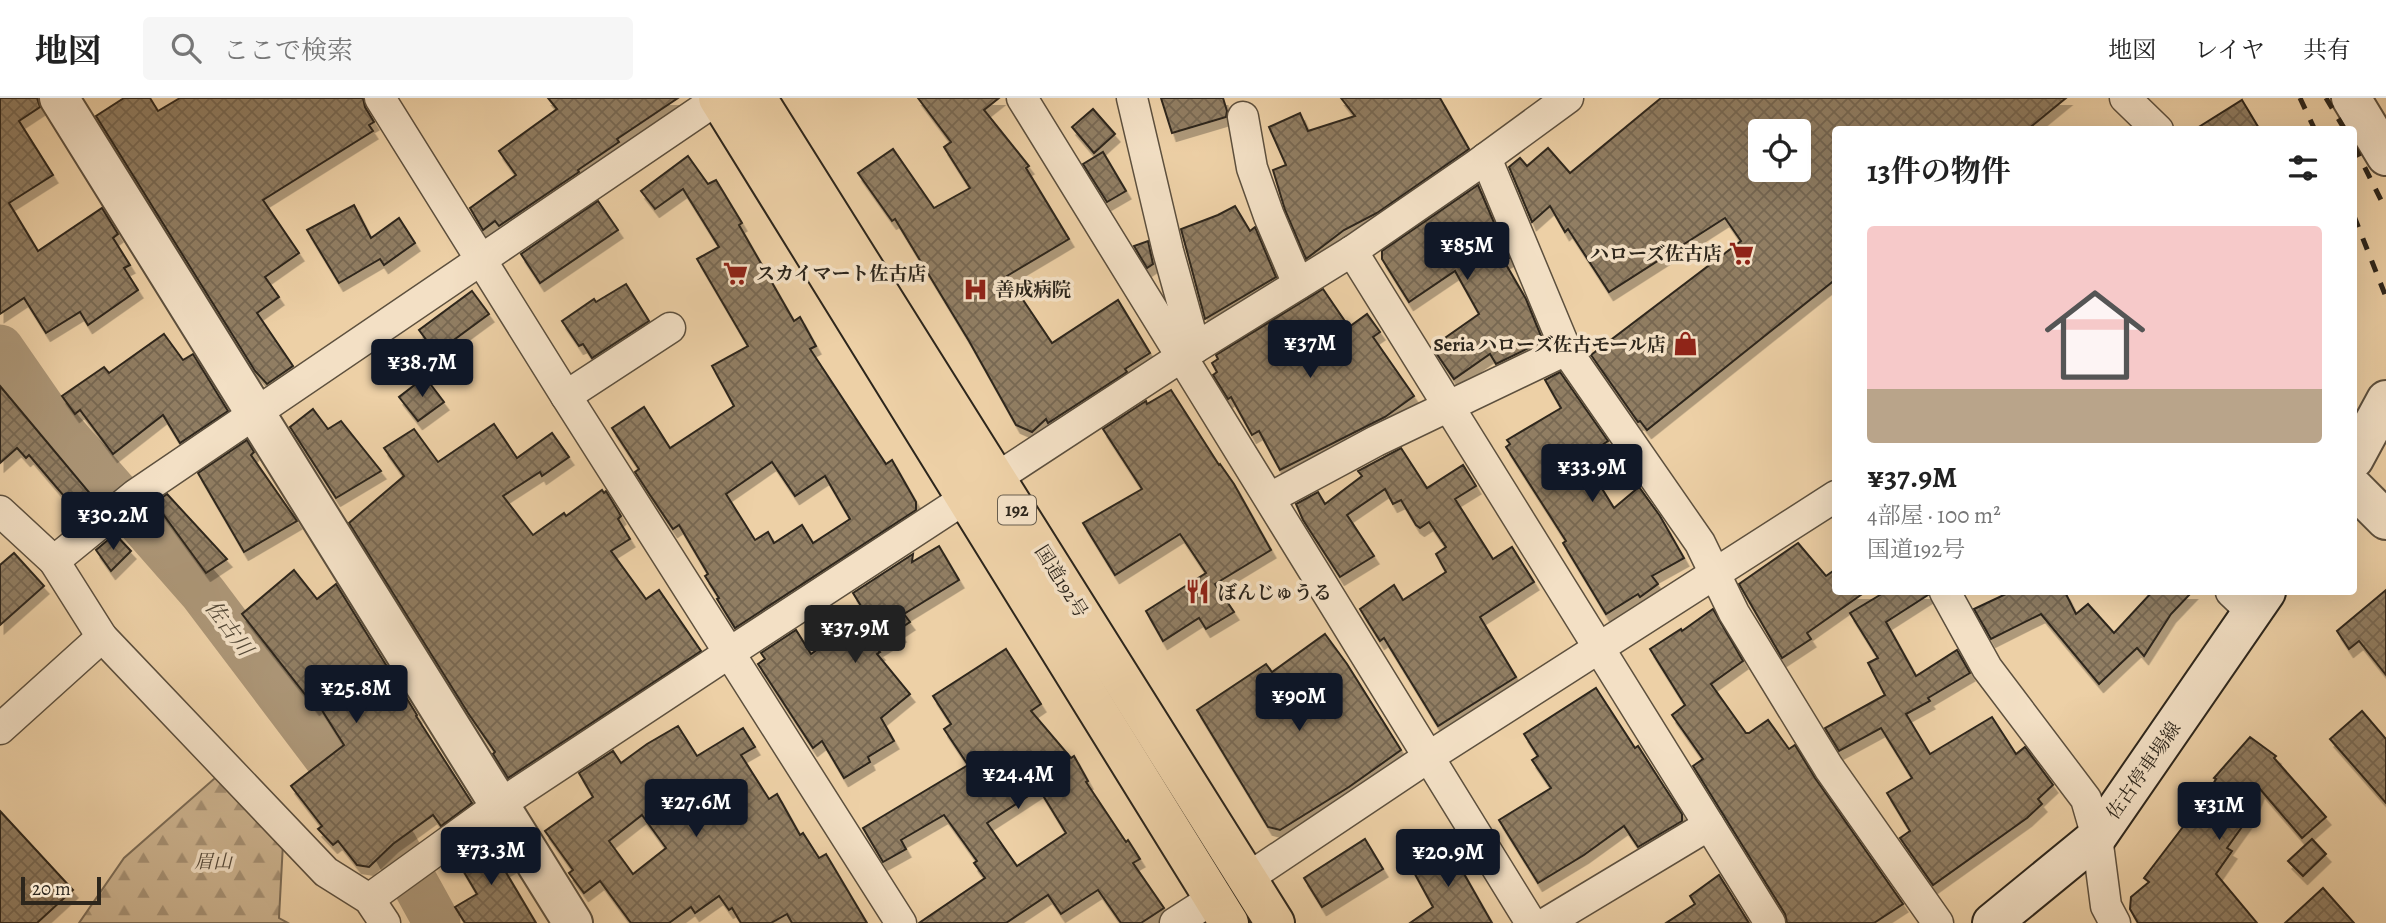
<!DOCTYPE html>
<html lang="ja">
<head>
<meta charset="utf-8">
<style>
	:root { --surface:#fff; --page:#f6f6f6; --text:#222; --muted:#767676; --line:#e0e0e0; --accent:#111827 }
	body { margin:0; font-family:Alegreya,"Noto Serif JP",serif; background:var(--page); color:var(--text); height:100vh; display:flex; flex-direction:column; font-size:26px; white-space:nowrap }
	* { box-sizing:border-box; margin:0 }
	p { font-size:23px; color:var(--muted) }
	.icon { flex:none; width:38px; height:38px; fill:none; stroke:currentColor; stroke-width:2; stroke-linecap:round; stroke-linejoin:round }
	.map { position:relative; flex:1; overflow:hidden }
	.panel { position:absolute; left:1832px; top:28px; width:525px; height:469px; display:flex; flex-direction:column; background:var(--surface); border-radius:7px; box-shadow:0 7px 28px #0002 }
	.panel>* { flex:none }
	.controls { position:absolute; left:1748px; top:21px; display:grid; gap:14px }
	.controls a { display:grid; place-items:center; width:63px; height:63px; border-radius:7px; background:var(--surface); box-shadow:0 7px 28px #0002; font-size:35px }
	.scale { position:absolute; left:21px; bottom:18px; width:80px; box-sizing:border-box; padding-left:7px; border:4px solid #2d261c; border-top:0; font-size:19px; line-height:24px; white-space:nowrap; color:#2d261c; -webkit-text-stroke:5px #f3e0c5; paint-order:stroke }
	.price { position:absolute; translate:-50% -60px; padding:0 16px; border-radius:7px; background:var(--accent); color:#fff; font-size:23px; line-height:46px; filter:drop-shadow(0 2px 4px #0008) }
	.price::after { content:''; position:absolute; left:50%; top:42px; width:21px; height:16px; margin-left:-10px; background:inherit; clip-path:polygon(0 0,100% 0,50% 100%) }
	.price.current { background:#222; color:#fff }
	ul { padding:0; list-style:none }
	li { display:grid; align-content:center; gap:14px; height:371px; padding:0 35px }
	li+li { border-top:2px solid var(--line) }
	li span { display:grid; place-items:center; height:217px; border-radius:7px; color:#555 }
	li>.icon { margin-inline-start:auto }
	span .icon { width:126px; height:126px; fill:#fffc; stroke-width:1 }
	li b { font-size:30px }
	h2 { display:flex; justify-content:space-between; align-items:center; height:84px; padding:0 35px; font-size:30px }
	header { display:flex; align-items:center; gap:42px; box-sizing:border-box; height:98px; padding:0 35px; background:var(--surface); border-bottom:2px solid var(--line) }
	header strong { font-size:33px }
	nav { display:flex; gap:38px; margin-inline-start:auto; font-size:24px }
	.search { width:490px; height:63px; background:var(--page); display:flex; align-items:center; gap:18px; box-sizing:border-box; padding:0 24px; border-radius:7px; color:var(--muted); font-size:26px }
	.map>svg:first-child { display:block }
</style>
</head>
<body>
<header>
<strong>地図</strong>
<div class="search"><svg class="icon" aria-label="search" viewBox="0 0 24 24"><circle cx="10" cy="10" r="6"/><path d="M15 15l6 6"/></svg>ここで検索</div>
<nav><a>地図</a><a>レイヤ</a><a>共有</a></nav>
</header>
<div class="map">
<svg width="2386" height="825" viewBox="0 0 2386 825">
	<defs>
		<pattern id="forest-firs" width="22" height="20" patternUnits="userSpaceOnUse" patternTransform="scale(1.75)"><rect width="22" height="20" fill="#ccb38f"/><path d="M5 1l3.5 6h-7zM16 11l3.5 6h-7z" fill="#a69174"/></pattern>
		<pattern id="building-cross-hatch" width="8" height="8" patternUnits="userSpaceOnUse" patternTransform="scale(1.75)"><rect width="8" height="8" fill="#917e64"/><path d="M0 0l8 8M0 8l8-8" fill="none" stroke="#776752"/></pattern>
		<filter id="shadow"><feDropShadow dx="4.5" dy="8" stdDeviation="0" flood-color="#0004"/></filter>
	</defs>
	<rect width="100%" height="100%" fill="#edd0a6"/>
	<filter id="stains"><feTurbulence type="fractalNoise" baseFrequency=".00286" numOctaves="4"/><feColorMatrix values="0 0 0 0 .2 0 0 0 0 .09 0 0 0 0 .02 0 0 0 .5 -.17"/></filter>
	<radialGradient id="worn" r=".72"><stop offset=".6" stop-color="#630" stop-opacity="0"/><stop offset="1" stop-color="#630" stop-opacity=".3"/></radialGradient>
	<path fill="url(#forest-firs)" stroke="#7c6c56" stroke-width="2" d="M 215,680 L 283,745 L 279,820 L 288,825 L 79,825 L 124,760 Z"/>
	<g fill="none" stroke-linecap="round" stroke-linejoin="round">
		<path stroke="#ac9677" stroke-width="47" d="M 0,250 L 45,315 L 203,495 L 395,749 L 437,825"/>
	</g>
	<g fill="url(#building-cross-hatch)" stroke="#2d261c" stroke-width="2" fill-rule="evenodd" filter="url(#shadow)">
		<path d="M 0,0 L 37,0 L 40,9 L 19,23 L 53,77 L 9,105 L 38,153 L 102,110 L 118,136 L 113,140 L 130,167 L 124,170 L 138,192 L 88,227 L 80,214 L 46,235 L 24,200 L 0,216 Z"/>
		<path d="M 124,0 L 150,0 L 158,13 L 180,0 L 363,0 L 365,9 L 374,24 L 369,27 L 373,33 L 263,102 L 299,155 L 265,179 L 279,199 L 257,215 L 293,268 L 267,286 L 255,273 L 96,18 Z"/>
		<path d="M 548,0 L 678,0 L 617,41 L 619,44 L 578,72 L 579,74 L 499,128 L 495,123 L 483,132 L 470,110 L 516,77 L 499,53 L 557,11 Z"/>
		<path d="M 918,0 L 999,0 L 984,12 L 1029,68 L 1026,70 L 1069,141 L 1007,178 L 1052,245 L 1118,202 L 1150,255 L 1125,271 L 1127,274 L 1048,325 L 1046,321 L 1032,334 L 1016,327 L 969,243 L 895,121 L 892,123 L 858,75 L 893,51 L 934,110 L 970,90 L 944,49 L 951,44 Z"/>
		<path d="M 1161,0 L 1223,0 L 1227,13 L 1226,19 L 1172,35 Z"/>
		<path d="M 1341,0 L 1440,0 L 1469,51 L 1377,115 L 1344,132 L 1306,161 L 1285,112 L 1273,72 L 1286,67 L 1269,29 L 1300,15 L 1308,33 L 1355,18 Z"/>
		<path d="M 1661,0 L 2066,0 L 2027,32 L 1836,32 L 1836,181 L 1647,332 L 1640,323 L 1638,324 L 1591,257 L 1741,143 L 1725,120 L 1609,194 L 1568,131 L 1565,134 L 1550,108 L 1532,124 L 1509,69 L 1520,60 L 1527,68 L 1548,50 L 1570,75 ZM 1760,33 L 1799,33 L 1799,72 L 1760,72 Z"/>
		<path d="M 2242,2 L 2260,32 L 2194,32 Z"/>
		<path d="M 1093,11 L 1115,36 L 1094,55 L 1072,29 Z"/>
		<path d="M 1103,54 L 1126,93 L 1107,104 L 1083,66 Z"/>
		<path d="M 688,58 L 708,86 L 716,82 L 742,125 L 739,127 L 794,223 L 800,219 L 816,248 L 810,251 L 886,366 L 892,362 L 916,404 L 916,412 L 735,530 L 717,501 L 719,500 L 705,478 L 708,476 L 679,427 L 673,431 L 650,397 L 635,374 L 639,371 L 612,330 L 644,309 L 670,350 L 734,308 L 712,268 L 748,248 L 697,161 L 719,149 L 683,91 L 655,111 L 641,93 ZM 772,364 L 795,398 L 825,378 L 850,421 L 813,445 L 802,427 L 774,445 L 768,434 L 755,442 L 726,396 Z"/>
		<path d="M 1478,87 L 1509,160 L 1504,163 L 1526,201 L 1543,243 L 1496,266 L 1490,256 L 1454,281 L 1432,249 L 1479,216 L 1455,173 L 1409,204 L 1382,161 L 1382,153 Z"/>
		<path d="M 598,103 L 618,132 L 540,185 L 521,156 Z"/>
		<path d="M 354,107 L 371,140 L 399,120 L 415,145 L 384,167 L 380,161 L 339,185 L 307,132 Z"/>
		<path d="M 1235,108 L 1250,133 L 1255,129 L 1276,179 L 1205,221 L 1181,131 L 1218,117 Z"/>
		<path d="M 1148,143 L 1153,166 L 1147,170 L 1134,148 Z"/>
		<path d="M 626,186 L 649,223 L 592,260 L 583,246 L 579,248 L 562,223 L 594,201 L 596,204 Z"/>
		<path d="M 1323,191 L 1349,229 L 1367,216 L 1380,234 L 1373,239 L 1414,298 L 1385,319 L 1280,372 L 1259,333 L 1252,337 L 1231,299 L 1228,301 L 1213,277 L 1217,274 L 1212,265 L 1218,261 L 1216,257 Z"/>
		<path d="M 472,193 L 489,216 L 436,255 L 419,232 Z"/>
		<path d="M 164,236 L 183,262 L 193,256 L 228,313 L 180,345 L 163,317 L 113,356 L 80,312 L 75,316 L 62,298 L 104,269 L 109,275 Z"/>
		<path d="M 1560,274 L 1608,343 L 1583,360 L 1614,410 L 1639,389 L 1660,418 L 1684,460 L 1652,478 L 1658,486 L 1640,499 L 1638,496 L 1606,516 L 1563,445 L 1566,443 L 1506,349 L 1510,346 L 1507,342 L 1561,310 L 1545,282 Z"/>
		<path d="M 425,279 L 444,304 L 418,323 L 399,299 Z"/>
		<path d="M 0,288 L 98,405 L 81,418 L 29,357 L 26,360 L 17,350 L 0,365 Z"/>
		<path d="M 1171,292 L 1219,367 L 1220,366 L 1234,386 L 1271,452 L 1215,486 L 1234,514 L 1206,531 L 1199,520 L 1163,543 L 1146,513 L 1206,475 L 1180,436 L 1115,477 L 1083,425 L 1142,391 L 1103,331 L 1146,303 L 1147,306 Z"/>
		<path d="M 313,311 L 328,331 L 341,323 L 381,373 L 336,400 L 290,329 Z"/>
		<path d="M 494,326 L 517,360 L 552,335 L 569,359 L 542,378 L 540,374 L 503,398 L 533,437 L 564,415 L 566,418 L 602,392 L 604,395 L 606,393 L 621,418 L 618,421 L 630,441 L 611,453 L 646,501 L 659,492 L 701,553 L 508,680 L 493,656 L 495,654 L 468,615 L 349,425 L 404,378 L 384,350 L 414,331 L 438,364 Z"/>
		<path d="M 247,342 L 254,354 L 251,357 L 297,423 L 244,454 L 198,375 Z"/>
		<path d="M 1401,350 L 1427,390 L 1463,367 L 1476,388 L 1455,401 L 1493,461 L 1512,449 L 1534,484 L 1480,519 L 1516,579 L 1438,628 L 1384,540 L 1380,543 L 1360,511 L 1394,487 L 1403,502 L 1446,474 L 1436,456 L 1446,449 L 1429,424 L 1420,430 L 1416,427 L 1401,402 L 1393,406 L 1385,391 L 1347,417 L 1374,458 L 1340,479 L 1303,422 L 1296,406 L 1318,394 L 1325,406 L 1362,378 L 1358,373 Z"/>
		<path d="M 167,396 L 227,461 L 206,475 L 155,405 Z"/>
		<path d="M 115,436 L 131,453 L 111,473 L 96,452 Z"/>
		<path d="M 1798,445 L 1826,478 L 1836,471 L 1836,494 L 1865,494 L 1807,535 L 1811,541 L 1782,560 L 1739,486 Z"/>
		<path d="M 939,448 L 959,482 L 904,516 L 910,524 L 898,532 L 901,536 L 877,551 L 880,554 L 877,556 L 910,596 L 881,620 L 894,643 L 868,659 L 870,664 L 844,680 L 822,643 L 813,650 L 758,566 L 765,561 L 761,555 L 796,532 L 811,556 L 866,516 L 853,495 L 913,456 L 912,464 Z"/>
		<path d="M 14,455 L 44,488 L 0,527 L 0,467 Z"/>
		<path d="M 294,472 L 317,501 L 336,486 L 417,617 L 416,618 L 472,705 L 441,728 L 433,717 L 393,746 L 369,769 L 357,767 L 338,743 L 333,747 L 318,731 L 322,728 L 291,688 L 344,647 L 318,606 L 315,609 L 242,516 Z"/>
		<path d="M 2386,492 L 2386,577 L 2359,543 L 2349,551 L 2337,533 Z"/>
		<path d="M 1885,494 L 1928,494 L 1928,497 L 1886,524 L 1916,578 L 1957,552 L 1970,575 L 1928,600 L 1930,603 L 1906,616 L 1930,656 L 1992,619 L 2016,656 L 2025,649 L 2053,687 L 2038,701 L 2042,706 L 2027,720 L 1933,787 L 1900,740 L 1910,733 L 1887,695 L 1912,680 L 1881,630 L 1839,653 L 1825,630 L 1885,597 L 1868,565 L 1878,560 L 1850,515 Z"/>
		<path d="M 2010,494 L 2065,494 L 2076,516 L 2088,506 L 2114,535 L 2152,494 L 2192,494 L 2171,516 L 2144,558 L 2137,550 L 2099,586 L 2041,516 L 1991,541 L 1974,511 Z"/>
		<path d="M 1713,511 L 1743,563 L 1711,586 L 1746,635 L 1749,635 L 1768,622 L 1789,651 L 1795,647 L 1815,680 L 1903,806 L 1874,825 L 1787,825 L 1785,816 L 1693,668 L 1703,661 L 1672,617 L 1685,607 L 1650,551 L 1681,531 L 1682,533 Z"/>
		<path d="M 1325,536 L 1347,566 L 1401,652 L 1349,689 L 1280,732 L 1268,729 L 1197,612 L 1266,566 L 1272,574 Z"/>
		<path d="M 1006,551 L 1041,606 L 1031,613 L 1071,660 L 1074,658 L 1088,683 L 1086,684 L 1126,744 L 1128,742 L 1140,761 L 1133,765 L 1164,810 L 1141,825 L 1121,825 L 1098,792 L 1061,816 L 1048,797 L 1006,825 L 919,825 L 985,780 L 974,765 L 977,763 L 944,717 L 901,742 L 906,751 L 883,764 L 863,730 L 968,667 L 944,631 L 951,626 L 933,598 ZM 1039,691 L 1066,735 L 1017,768 L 987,725 Z"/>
		<path d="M 1596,590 L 1635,650 L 1638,648 L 1663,687 L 1682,716 L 1682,723 L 1638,749 L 1624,728 L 1584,757 L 1538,785 L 1499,722 L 1551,690 L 1532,662 L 1538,658 L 1524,636 Z"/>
		<path d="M 2362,613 L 2386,641 L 2386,705 L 2330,641 Z"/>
		<path d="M 678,628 L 697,658 L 743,630 L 755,649 L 741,657 L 769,701 L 777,696 L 800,737 L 803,735 L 819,760 L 826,756 L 867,825 L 792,825 L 787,816 L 771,825 L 741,825 L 732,810 L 729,812 L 719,798 L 695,815 L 691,809 L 669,825 L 631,825 L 600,783 L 584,795 L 569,775 L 573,772 L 545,733 L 593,699 L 579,675 L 613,653 L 621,665 L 647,646 ZM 642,717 L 666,750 L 633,776 L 609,743 Z"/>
		<path d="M 2250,639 L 2276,658 L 2274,660 L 2326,719 L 2302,740 L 2260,691 L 2249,719 L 2227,750 L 2232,753 L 2216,776 L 2257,825 L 2138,825 L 2130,811 L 2131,799 L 2149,784 L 2144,780 L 2205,700 L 2216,681 L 2214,680 Z"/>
		<path d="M 0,713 L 73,792 L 37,825 L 0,825 Z"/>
		<path d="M 491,734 L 511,767 L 504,771 L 536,825 L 465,825 L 455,809 L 477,796 L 458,764 L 464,761 L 461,756 Z"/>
		<path d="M 1457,739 L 1462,747 L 1455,760 L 1492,825 L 1410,825 L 1433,809 L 1411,769 L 1431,758 L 1429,753 Z"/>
		<path d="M 1365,741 L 1383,771 L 1322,809 L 1304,780 Z"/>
		<path d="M 2312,741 L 2326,756 L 2303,778 L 2288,763 Z"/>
		<path d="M 1719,777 L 1749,825 L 1666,825 L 1695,806 L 1690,798 Z"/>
		<path d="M 2323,790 L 2354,825 L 2285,825 Z"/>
	</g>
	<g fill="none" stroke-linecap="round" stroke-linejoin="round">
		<defs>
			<g id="minor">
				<path d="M 380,0 L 566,298 L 901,825"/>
				<path d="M 1022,0 L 1531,825"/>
				<path d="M 1132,0 L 1168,153 L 1195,250"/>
				<path d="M 2125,0 L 2158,32"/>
				<path d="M 1243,19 L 1252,70 L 1269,118 L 1298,186"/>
				<path d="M 1486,60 L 1566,252 L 1700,445 L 1734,515 L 1829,670 L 1938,825"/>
				<path d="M 1352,153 L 1770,825"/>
				<path d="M 566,298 L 670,230"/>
				<path d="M 1270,400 L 1376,343 L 1566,252"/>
				<path d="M 0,413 L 54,463 L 102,539 L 326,774 L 369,801 L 385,825"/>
				<path d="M 54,463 L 135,397 L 719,0"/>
				<path d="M 1945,494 L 1987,570 L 2086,701 L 2097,739 L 2106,808 L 2115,825"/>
				<path d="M 2231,494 L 2252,514"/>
				<path d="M 0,631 L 102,539"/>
				<path d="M 1248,780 L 1427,660 L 1836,398"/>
				<path d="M 369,801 L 499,707 L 729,555 L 1195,250 L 1352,153 L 1475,68 L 1568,0"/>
				<path d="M 1175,825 L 1214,800"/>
				<path d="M 1546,825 L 1709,727"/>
			</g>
			<g id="tertiary">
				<path d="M 59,0 L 573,825"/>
				<path d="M 2351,0 L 2386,58"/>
				<path d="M 2354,361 L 2386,302"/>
				<path d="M 2354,390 L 2386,422"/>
			</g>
			<path id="secondary" d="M 1992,825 L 2097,739 L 2266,494"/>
			<g id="trunk">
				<path d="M 718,0 L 1229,825"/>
				<path d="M 757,0 L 1275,825"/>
			</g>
		</defs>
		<use href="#minor" stroke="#5d503e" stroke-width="33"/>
		<use href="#tertiary" stroke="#5d503e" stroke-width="42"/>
		<use href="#secondary" stroke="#2d261c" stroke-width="42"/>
		<use href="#trunk" stroke="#2d261c" stroke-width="42"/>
		<use href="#minor" stroke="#f3e0c5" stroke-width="30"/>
		<use href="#tertiary" stroke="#f3e0c5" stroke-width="38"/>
		<use href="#secondary" stroke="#f3e0c5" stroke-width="38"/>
		<use href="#trunk" stroke="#edd0a6" stroke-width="38"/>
		<g stroke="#2d261c" stroke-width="5" stroke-dasharray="12 12" stroke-linecap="butt">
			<path d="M 2300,0 L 2315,32"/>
			<path d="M 2326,0 L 2345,32"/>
			<path d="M 2354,48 L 2386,112"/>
			<path d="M 2354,118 L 2386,199"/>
		</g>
	</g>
	<defs>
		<symbol id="supermarket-bare" viewBox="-9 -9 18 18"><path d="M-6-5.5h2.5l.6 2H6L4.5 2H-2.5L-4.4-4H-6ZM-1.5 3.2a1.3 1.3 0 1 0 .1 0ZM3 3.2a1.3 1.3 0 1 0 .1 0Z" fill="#8f2418" stroke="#f3e0c5" stroke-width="2.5" paint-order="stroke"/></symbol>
		<symbol id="hospital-bare" viewBox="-9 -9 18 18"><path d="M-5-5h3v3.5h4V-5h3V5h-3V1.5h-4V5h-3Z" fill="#8f2418" stroke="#f3e0c5" stroke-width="2.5" paint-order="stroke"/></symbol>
		<symbol id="shop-bare" viewBox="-9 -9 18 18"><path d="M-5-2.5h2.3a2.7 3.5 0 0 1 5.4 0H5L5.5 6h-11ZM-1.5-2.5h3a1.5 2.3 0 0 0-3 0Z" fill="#8f2418" stroke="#f3e0c5" stroke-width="2.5" paint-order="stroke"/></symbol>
		<symbol id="restaurant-bare" viewBox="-9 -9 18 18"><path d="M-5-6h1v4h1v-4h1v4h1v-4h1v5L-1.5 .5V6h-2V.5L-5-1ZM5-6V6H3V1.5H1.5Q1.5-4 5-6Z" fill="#8f2418" stroke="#f3e0c5" stroke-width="2.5" paint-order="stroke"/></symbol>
	</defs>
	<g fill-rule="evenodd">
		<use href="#supermarket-bare" x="1724" y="138" width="35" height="35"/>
		<use href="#supermarket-bare" x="718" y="158" width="35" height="35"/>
		<use href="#hospital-bare" x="958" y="174" width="35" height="35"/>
		<use href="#shop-bare" x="1668" y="228" width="35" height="35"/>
		<use href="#restaurant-bare" x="1180" y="476" width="35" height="35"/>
	</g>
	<g text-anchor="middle" stroke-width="7" stroke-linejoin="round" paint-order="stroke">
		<rect fill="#f3e0c5" stroke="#685e4f" stroke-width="2" x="998" y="397.5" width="38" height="29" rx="5"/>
		<g font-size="18" font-weight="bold" fill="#2d261c">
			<text x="1017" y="418">192</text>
		</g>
		<g font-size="19" font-weight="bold" fill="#2d261c" stroke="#f3e0c5" text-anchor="start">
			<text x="1722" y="162" text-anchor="end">ハローズ佐古店</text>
			<text x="756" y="182">スカイマート佐古店</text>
			<text x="995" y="198">善成病院</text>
			<text x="1666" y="253" text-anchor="end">Seria ハローズ佐古モール店</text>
			<text x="1218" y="501">ぼんじゅうる</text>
		</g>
		<g font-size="19" fill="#2d261c" stroke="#f3e0c5">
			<text transform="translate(1062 483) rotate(58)" y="7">国道192号</text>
			<text transform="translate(2143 672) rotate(-55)" y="7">佐古停車場線</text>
		</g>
		<g font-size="19" font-style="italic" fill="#554939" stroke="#f3e0c5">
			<text x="213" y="770">眉山</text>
		</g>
		<g font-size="21" font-style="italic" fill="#534837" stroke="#f3e0c5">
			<text transform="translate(229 530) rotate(53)" y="7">佐古川</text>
		</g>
	</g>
	<rect width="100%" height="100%" filter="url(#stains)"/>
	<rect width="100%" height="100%" fill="url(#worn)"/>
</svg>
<div class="controls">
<a><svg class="icon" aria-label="locate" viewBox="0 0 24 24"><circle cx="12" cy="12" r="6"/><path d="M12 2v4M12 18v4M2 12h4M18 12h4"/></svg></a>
</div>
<div class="scale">20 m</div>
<b class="price" style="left:1467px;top:184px">¥85M</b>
<b class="price" style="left:1310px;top:282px">¥37M</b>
<b class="price" style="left:422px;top:301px">¥38.7M</b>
<b class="price" style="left:1592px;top:406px">¥33.9M</b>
<b class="price" style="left:113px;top:454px">¥30.2M</b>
<b class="price current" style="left:855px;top:567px">¥37.9M</b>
<b class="price" style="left:356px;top:627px">¥25.8M</b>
<b class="price" style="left:1299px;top:635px">¥90M</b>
<b class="price" style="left:1018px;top:713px">¥24.4M</b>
<b class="price" style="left:696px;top:741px">¥27.6M</b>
<b class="price" style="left:2219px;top:744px">¥31M</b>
<b class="price" style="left:491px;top:789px">¥73.3M</b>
<b class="price" style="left:1448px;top:791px">¥20.9M</b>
<section class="panel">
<h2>13件の物件<svg class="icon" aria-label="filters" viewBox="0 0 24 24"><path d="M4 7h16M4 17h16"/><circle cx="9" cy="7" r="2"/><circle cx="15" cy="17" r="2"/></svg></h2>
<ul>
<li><span style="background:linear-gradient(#f6c9c9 75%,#b9a48a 0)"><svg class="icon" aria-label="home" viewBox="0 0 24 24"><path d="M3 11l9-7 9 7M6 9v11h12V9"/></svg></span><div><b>¥37.9M</b><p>4部屋 · 100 m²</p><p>国道192号</p></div></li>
</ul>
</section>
</div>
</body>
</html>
